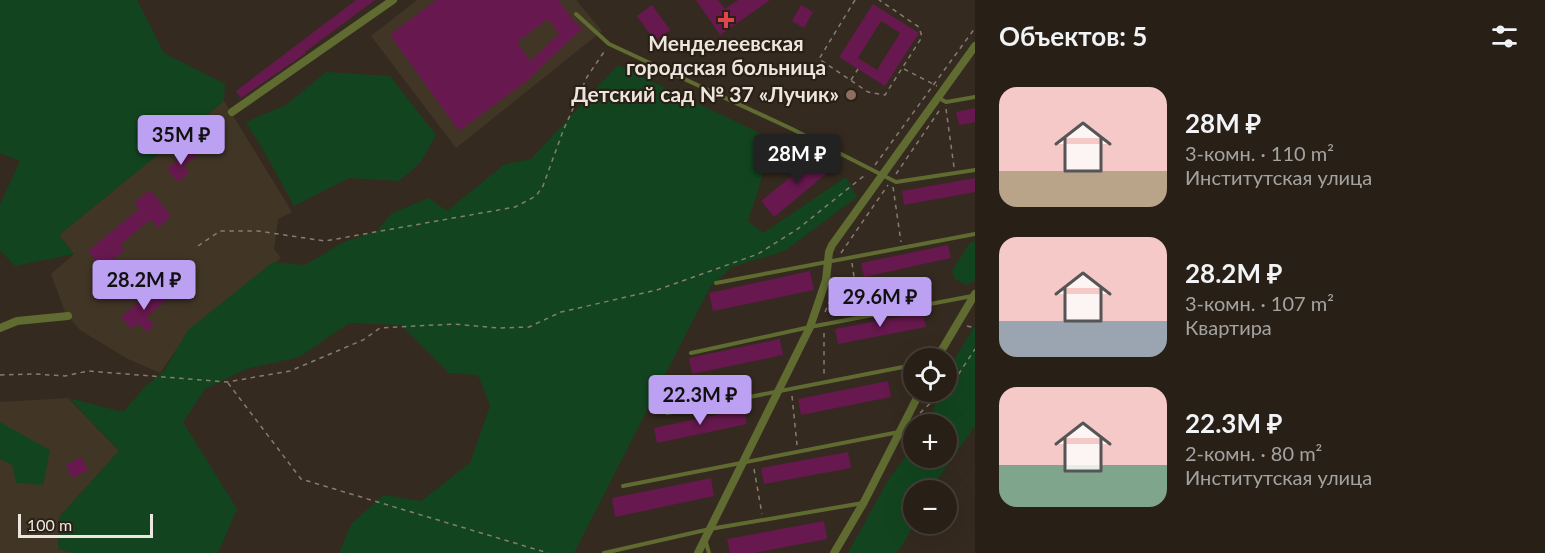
<!DOCTYPE html>
<html lang="ru">
<head>
<meta charset="utf-8">
<style>
	:root { --surface:#282017; --page:#302820; --text:#f1f3f6; --muted:#a5a3a1; --line:#443e36; --accent:#bca0f2 }
	body { margin:0; font-family:Lato,sans-serif; background:var(--page); color:var(--text); height:100vh; display:flex; flex-direction:column; font-size:22px; white-space:nowrap }
	* { box-sizing:border-box; margin:0 }
	p { font-size:20px; color:var(--muted) }
	.icon { flex:none; width:33px; height:33px; fill:none; stroke:currentColor; stroke-width:2; stroke-linecap:round; stroke-linejoin:round }
	.map { position:relative; flex:1; overflow:hidden }
	.side { display:flex; flex-direction:column; background:var(--surface); width:570px }
	.side>* { flex:none }
	.fabs { position:absolute; left:903px; top:348px; display:grid; gap:12px }
	.fabs a { display:grid; place-items:center; width:54px; height:54px; border-radius:50%; background:var(--surface); box-shadow:0 6px 24px #0002,0 0 0 2px var(--line); font-size:30px }
	.scale { position:absolute; left:18px; bottom:15px; width:135px; box-sizing:border-box; padding-left:6px; border:3px solid #ede6df; border-top:0; font-size:16px; line-height:21px; white-space:nowrap; color:#ede6df; -webkit-text-stroke:4px #2b2016; paint-order:stroke }
	.price { position:absolute; translate:-50% -51px; padding:0 14px; border-radius:6px; background:var(--accent); color:#111; font-size:20px; line-height:39px; filter:drop-shadow(0 2px 3px #0008) }
	.price::after { content:''; position:absolute; left:50%; top:36px; width:18px; height:14px; margin-left:-9px; background:inherit; clip-path:polygon(0 0,100% 0,50% 100%) }
	.price.on { background:#222; color:#fff }
	ul { padding:0; list-style:none }
	li { display:flex; align-items:center; gap:18px; height:150px; padding:0 24px }
	li span { display:grid; place-items:center; flex:none; width:168px; height:120px; border-radius:18px; color:#555 }
	li>.icon { margin-inline-start:auto }
	span .icon { width:72px; height:72px; fill:#fffc; stroke-width:1 }
	li b { font-size:26px }
	h2 { display:flex; justify-content:space-between; align-items:center; height:72px; padding:0 24px; font-size:26px }
	main { display:flex; flex:1; min-height:0 }
	.map>svg:first-child { display:block }
</style>
</head>
<body>
<main>
<div class="map">
<svg width="975" height="553" viewBox="0 0 975 553">
	<rect width="100%" height="100%" fill="#352a1f"/>
	<g fill="#413626">
		<path d="M 417,0 L 576,0 L 602,31 L 456,148 L 371,36 Z"/>
		<path d="M 224,101 L 292,212 L 278,219 L 274,249 L 281,258 L 188,333 L 160,373 L 128,359 L 80,330 L 65,312 L 51,274 L 74,254 L 59,235 Z"/>
		<path d="M 68,398 L 119,451 L 60,516 L 58,549 L 74,553 L 0,553 L 0,402 Z"/>
	</g>
	<g fill="#12451f">
		<path d="M 0,0 L 137,0 L 164,53 L 225,84 L 224,101 L 59,235 L 74,254 L 15,266 L 0,250 L 0,205 L 20,161 L 0,153 Z"/>
		<path d="M 618,65 L 774,140 L 748,221 L 763,233 L 846,177 L 857,197 L 785,251 L 732,267 L 710,287 L 574,553 L 339,553 L 352,523 L 384,495 L 421,501 L 470,463 L 490,406 L 478,375 L 449,373 L 401,325 L 349,323 L 299,357 L 246,369 L 205,389 L 183,422 L 237,509 L 218,553 L 74,553 L 58,549 L 60,516 L 119,451 L 69,398 L 123,412 L 145,387 L 164,371 L 188,330 L 273,262 L 305,265 L 344,242 L 377,231 L 392,213 L 429,198 L 447,211 L 505,164 L 531,159 Z"/>
		<path d="M 326,72 L 390,76 L 436,135 L 421,162 L 399,181 L 349,178 L 294,206 L 268,158 L 246,122 L 286,105 Z"/>
		<path d="M 975,241 L 975,280 L 966,285 L 955,279 L 952,271 L 969,244 Z"/>
		<path d="M 975,326 L 975,426 L 930,490 L 914,490 C 914,520 916,529 896,553 L 848,553 L 887,482 L 913,446 L 914,458 L 946,458 L 946,424 L 928,424 L 940,392 L 946,392 L 947,375 L 949,368 Z"/>
		<path d="M 0,422 L 50,450 L 43,485 L 16,483 L 12,465 L 0,459 Z"/>
	</g>
	<g fill="#67184e" fill-rule="evenodd">
		<path d="M 356,0 L 375,0 L 305,52 L 306,53 L 241,98 L 236,91 Z"/>
		<path d="M 436,0 L 558,0 L 573,20 L 582,28 L 528,80 L 459,131 L 390,35 ZM 548,19 L 559,34 L 530,61 L 517,42 Z"/>
		<path d="M 696,0 L 718,0 L 725,9 L 738,0 L 770,0 L 720,35 Z"/>
		<path d="M 873,4 L 919,33 L 885,86 L 839,57 ZM 881,21 L 900,33 L 877,70 L 858,58 Z"/>
		<path d="M 652,5 L 670,30 L 655,41 L 637,16 Z"/>
		<path d="M 801,5 L 813,12 L 804,28 L 792,21 Z"/>
		<path d="M 975,108 L 975,122 L 959,125 L 956,112 Z"/>
		<path d="M 190,149 L 196,156 L 184,166 L 189,173 L 178,182 L 167,169 Z"/>
		<path d="M 820,153 L 832,169 L 774,217 L 761,201 Z"/>
		<path d="M 975,178 L 975,192 L 904,205 L 902,191 Z"/>
		<path d="M 150,190 L 171,216 L 158,228 L 151,219 L 120,245 L 125,250 L 102,268 L 88,251 L 139,209 L 134,203 Z"/>
		<path d="M 948,245 L 951,258 L 864,277 L 861,263 Z"/>
		<path d="M 810,271 L 814,290 L 713,311 L 709,293 Z"/>
		<path d="M 155,288 L 166,300 L 147,317 L 154,325 L 146,332 L 138,323 L 131,329 L 121,317 Z"/>
		<path d="M 923,312 L 926,327 L 838,344 L 835,329 Z"/>
		<path d="M 780,339 L 783,355 L 692,374 L 689,358 Z"/>
		<path d="M 888,381 L 891,397 L 801,415 L 798,399 Z"/>
		<path d="M 744,409 L 747,424 L 657,443 L 654,428 Z"/>
		<path d="M 848,452 L 851,468 L 764,484 L 761,468 Z"/>
		<path d="M 81,457 L 88,470 L 72,478 L 66,465 Z"/>
		<path d="M 711,478 L 714,496 L 615,517 L 612,498 Z"/>
		<path d="M 824,521 L 827,539 L 754,553 L 730,553 L 727,539 Z"/>
	</g>
	<g fill="none" stroke-linecap="round" stroke-linejoin="round">
		<g stroke="#867c73" stroke-width="1.5" stroke-dasharray="4.5 4.5" stroke-linecap="butt">
			<path d="M 855,0 L 819,59 L 868,92 L 885,95 L 922,37 L 919,27 L 879,0"/>
			<path d="M 904,69 L 937,86"/>
			<path d="M 851,80 L 858,69"/>
			<path d="M 946,109 L 954,167"/>
			<path d="M 875,165 L 975,28"/>
			<path d="M 896,174 L 939,111"/>
			<path d="M 893,187 L 901,242"/>
			<path d="M 198,246 L 220,231 L 258,231 L 325,241 L 515,207 L 536,196 L 543,186 L 563,131 L 587,77 L 606,49"/>
			<path d="M 841,253 L 888,185"/>
			<path d="M 852,263 L 859,311"/>
			<path d="M 825,312 L 833,293 L 834,283"/>
			<path d="M 967,326 L 975,328"/>
			<path d="M 824,333 L 824,376"/>
			<path d="M 0,375 L 35,374 L 65,376 L 88,371 L 227,382 L 290,371 L 363,340 L 380,328 L 454,324 L 498,328 L 529,327 L 561,312 L 657,290 L 758,254 L 799,228 L 865,175"/>
			<path d="M 228,383 L 301,479 L 548,553"/>
			<path d="M 946,387 L 956,378 L 975,349"/>
			<path d="M 792,396 L 797,445"/>
			<path d="M 920,413 L 942,392"/>
			<path d="M 754,469 L 762,514"/>
		</g>
		<g stroke="#5f6b30" stroke-width="4">
			<path d="M 576,14 L 609,44 L 792,129 L 896,182 L 975,170"/>
			<path d="M 939,98 L 946,102 L 975,97"/>
			<path d="M 716,283 L 975,234"/>
			<path d="M 691,353 L 810,327 L 972,296"/>
			<path d="M 667,413 L 903,367 L 914,368"/>
			<path d="M 623,486 L 899,432"/>
			<path d="M 705,539 L 709,553"/>
			<path d="M 604,553 L 710,529 L 863,503"/>
		</g>
		<g stroke="#5f6b30" stroke-width="8">
			<path d="M 232,112 L 393,0"/>
			<path d="M 0,328 L 17,321 L 68,316"/>
			<path d="M 937,358 L 975,294"/>
			<path d="M 698,553 L 810,327 L 826,280 L 829,252 L 832,245 L 975,46"/>
			<path d="M 834,553 L 864,502 L 920,392"/>
		</g>
	</g>
	<path fill="#e0444e" stroke="#2b2016" stroke-width="2" d="M723 11h6v6h6v6h-6v6h-6v-6h-6v-6h6z"/>
	<circle fill="#8d6e63" stroke="#2b2016" stroke-width="2" cx="851" cy="95" r="6"/>
	<g text-anchor="middle" stroke-width="4.5" stroke-linejoin="round" paint-order="stroke">
		<g font-size="21" font-weight="bold" fill="#ede6df" stroke="#2b2016">
			<text x="726" y="51">Менделеевская<tspan x="726" dy="24">городская больница</tspan></text>
			<text x="839" y="102" text-anchor="end">Детский сад № 37 «Лучик»</text>
		</g>
	</g>
</svg>
<div class="fabs">
<a><svg class="icon" aria-label="locate" viewBox="0 0 24 24"><circle cx="12" cy="12" r="6"/><path d="M12 2v4M12 18v4M2 12h4M18 12h4"/></svg></a>
<a>+</a>
<a>−</a>
</div>
<div class="scale">100 m</div>
<b class="price" style="left:181px;top:166px">35M ₽</b>
<b class="price on" style="left:797px;top:185px">28M ₽</b>
<b class="price" style="left:144px;top:311px">28.2M ₽</b>
<b class="price" style="left:880px;top:328px">29.6M ₽</b>
<b class="price" style="left:700px;top:426px">22.3M ₽</b>
</div>
<section class="side">
<h2>Объектов: 5<svg class="icon" aria-label="filters" viewBox="0 0 24 24"><path d="M4 7h16M4 17h16"/><circle cx="9" cy="7" r="2"/><circle cx="15" cy="17" r="2"/></svg></h2>
<ul>
<li><span style="background:linear-gradient(#f6c9c9 70%,#b9a48a 0)"><svg class="icon" aria-label="home" viewBox="0 0 24 24"><path d="M3 11l9-7 9 7M6 9v11h12V9"/></svg></span><div><b>28M ₽</b><p>3-комн. · 110 m²</p><p>Институтская улица</p></div></li>
<li><span style="background:linear-gradient(#f6c9c9 70%,#9aa5b1 0)"><svg class="icon" aria-label="home" viewBox="0 0 24 24"><path d="M3 11l9-7 9 7M6 9v11h12V9"/></svg></span><div><b>28.2M ₽</b><p>3-комн. · 107 m²</p><p>Квартира</p></div></li>
<li><span style="background:linear-gradient(#f6c9c9 65%,#7fa58c 0)"><svg class="icon" aria-label="home" viewBox="0 0 24 24"><path d="M3 11l9-7 9 7M6 9v11h12V9"/></svg></span><div><b>22.3M ₽</b><p>2-комн. · 80 m²</p><p>Институтская улица</p></div></li>
</ul>
</section>
</main>
</body>
</html>
